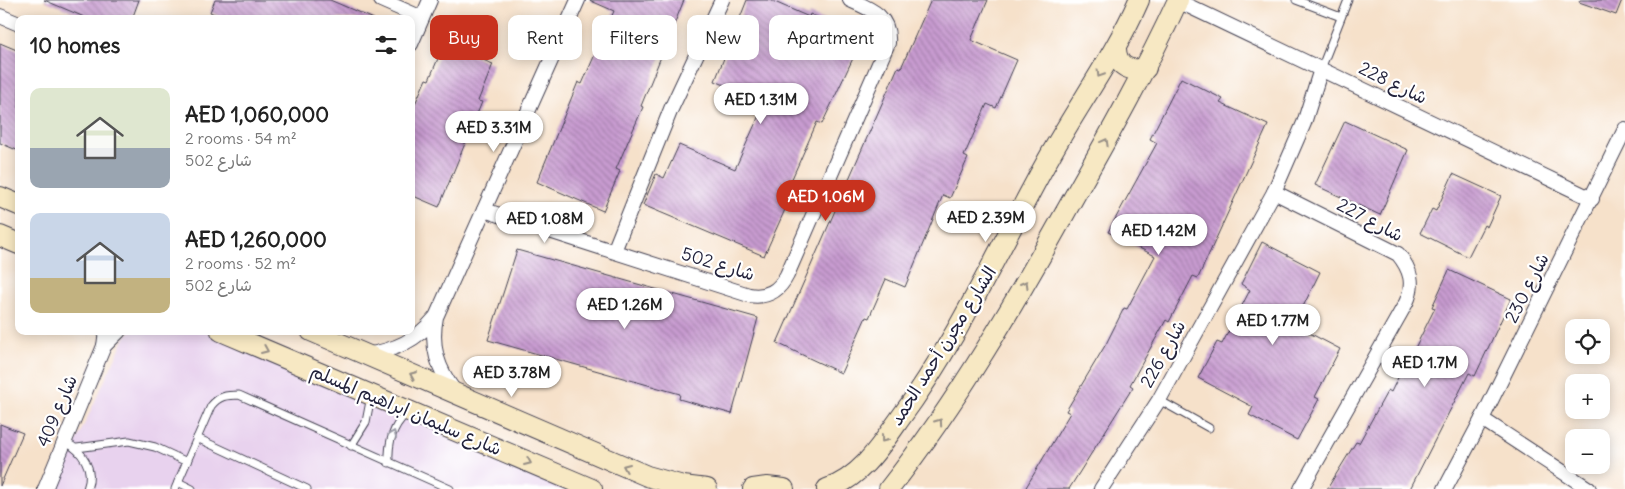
<!DOCTYPE html>
<html lang="en">
<head>
<meta charset="utf-8">
<style>
	:root { --surface:#fff; --page:#f2f2f2; --text:#222; --muted:#767676; --accent:#c8321e }
	body { margin:0; font-family:Delius,"Playpen Sans Arabic",sans-serif; background:var(--page); color:var(--text); height:100vh; display:flex; flex-direction:column; font-size:19px; white-space:nowrap }
	* { box-sizing:border-box; margin:0 }
	p { font-size:16px; color:var(--muted) }
	.icon { flex:none; width:28px; height:28px; fill:none; stroke:currentColor; stroke-width:2; stroke-linecap:round; stroke-linejoin:round }
	.map { position:relative; flex:1; overflow:hidden }
	.drawer { position:absolute; left:15px; top:15px; width:400px; height:320px; display:flex; flex-direction:column; background:var(--surface); border-radius:10px; box-shadow:0 2px 12px #0003 }
	.drawer>* { flex:none }
	.banner { position:absolute; left:430px; top:15px; width:475px; height:45px; display:flex; gap:10px }
	.controls { position:absolute; left:1565px; top:319px; display:grid; gap:10px }
	.controls a { display:grid; place-items:center; width:45px; height:45px; border-radius:10px; background:var(--surface); box-shadow:0 2px 12px #0003; font-size:25px }
	.price { position:absolute; translate:-50% -42px; padding:0 11px; border-radius:18px; background:#fff; color:#222; font-size:16px; line-height:32px; filter:drop-shadow(0 1px 2px #0008) }
	.price::after { content:''; position:absolute; left:50%; top:30px; width:15px; height:11px; margin-left:-8px; background:inherit; clip-path:polygon(0 0,100% 0,50% 100%) }
	.price.active { background:var(--accent); color:#fff }
	ul { padding:0; list-style:none }
	li { display:flex; align-items:center; gap:15px; height:125px; padding:0 15px }
	li span { display:grid; place-items:center; flex:none; width:140px; height:100px; border-radius:10px; color:#555 }
	li>.icon { margin-inline-start:auto }
	span .icon { width:60px; height:60px; fill:#fffc; stroke-width:1 }
	li b { font-size:21px }
	h2 { display:flex; justify-content:space-between; align-items:center; height:60px; padding:0 15px; font-size:21px }
	.chip { padding:0 18px; border-radius:10px; background:var(--surface); box-shadow:0 2px 12px #0003; font-size:18px; line-height:45px }
	.chip.active { background:var(--accent); color:#fff }
	.map>svg:first-child { display:block }
</style>
</head>
<body>
<div class="map">
<svg width="1625" height="489" viewBox="0 0 1625 489">
	<defs>
		<pattern id="building-back-hatch" width="6" height="6" patternUnits="userSpaceOnUse" patternTransform="scale(1.25)"><rect width="6" height="6" fill="#c89bd0"/><path d="M-1 5l2 2M0 0l6 6M5-1l2 2" fill="none" stroke="#a27eaa"/></pattern>
	</defs>
	<rect width="100%" height="100%" fill="#fff"/>
	<filter id="ink" filterUnits="userSpaceOnUse"><feTurbulence type="fractalNoise" baseFrequency=".02" numOctaves="2"/><feDisplacementMap in="SourceGraphic" scale="10" xChannelSelector="R" yChannelSelector="G"/><feConvolveMatrix kernelMatrix="1 2 1 2 8 2 1 2 1" color-interpolation-filters="sRGB"/></filter>
	<filter id="wash" filterUnits="userSpaceOnUse"><feTurbulence type="fractalNoise" baseFrequency=".0096" numOctaves="4" result="noise"/><feDisplacementMap in="SourceGraphic" scale="20" xChannelSelector="R" yChannelSelector="G"/><feGaussianBlur stdDeviation="1.12" result="paint"/><feColorMatrix in="noise" values="0 0 0 0 0 0 0 0 0 0 0 0 0 0 0 0 0 1.4 0 .05"/><feComposite in="paint" operator="in"/></filter>
	<g filter="url(#wash)">
		<rect width="100%" height="100%" fill="#f6e1ca"/>
		<path fill="#e8d2ee" d="M 131,331 L 204,331 L 371,395 L 592,489 L 54,489 L 126,335 Z"/>
		<g id="blocks">
			<g fill="url(#building-back-hatch)">
				<path d="M 44,0 L 139,0 L 132,19 L 89,19 Z"/>
				<path d="M 215,0 L 330,0 L 374,19 L 225,19 L 210,12 Z"/>
				<path d="M 589,0 L 684,0 L 641,106 L 643,107 L 616,169 L 620,171 L 603,211 L 537,182 L 578,82 L 582,84 L 614,11 Z"/>
				<path d="M 747,0 L 770,0 L 809,17 L 810,14 L 863,37 L 822,124 L 817,122 L 787,190 L 793,192 L 764,256 L 643,205 L 656,174 L 664,178 L 679,145 L 735,169 L 765,102 L 715,81 Z"/>
				<path d="M 931,0 L 988,0 L 971,40 L 1017,60 L 996,108 L 987,104 L 964,156 L 968,158 L 950,198 L 943,195 L 905,287 L 886,279 L 869,318 L 866,317 L 841,373 L 777,343 L 898,67 L 901,68 Z"/>
				<path d="M 1580,0 L 1622,0 L 1616,15 L 1579,2 Z"/>
				<path d="M 452,25 L 452,48 L 493,64 L 478,101 L 482,102 L 439,207 L 411,195 L 411,113 L 426,79 L 429,80 Z"/>
				<path d="M 0,43 L 19,51 L 19,151 L 0,143 Z"/>
				<path d="M 1181,78 L 1223,99 L 1220,103 L 1268,125 L 1198,278 L 1193,276 L 1169,322 L 1166,320 L 1130,385 L 1133,387 L 1069,489 L 1025,489 L 1070,413 L 1066,411 L 1106,344 L 1124,308 L 1127,309 L 1155,256 L 1108,232 L 1157,143 L 1150,139 Z"/>
				<path d="M 1345,121 L 1408,150 L 1380,215 L 1315,185 Z"/>
				<path d="M 1453,174 L 1501,196 L 1487,227 L 1484,225 L 1468,257 L 1420,233 L 1432,209 L 1436,211 Z"/>
				<path d="M 1262,242 L 1320,272 L 1294,325 L 1340,349 L 1315,397 L 1319,399 L 1297,440 L 1249,415 L 1253,407 L 1198,378 L 1217,342 L 1222,344 L 1250,290 L 1241,284 Z"/>
				<path d="M 517,250 L 758,318 L 732,414 L 679,399 L 680,394 L 488,340 Z"/>
				<path d="M 1449,270 L 1511,299 L 1475,376 L 1469,373 L 1410,489 L 1327,489 L 1356,442 L 1359,443 L 1388,390 L 1391,392 L 1411,351 L 1413,352 L 1435,308 L 1432,307 Z"/>
				<path d="M 0,424 L 23,433 L 0,486 Z"/>
			</g>
		</g>
	</g>
	<g filter="url(#ink)">
		<use href="#blocks" fill-opacity="0" stroke="#423f50" stroke-width="1"/>
		<g fill="none" stroke-linecap="round" stroke-linejoin="round">
			<defs>
				<g id="lane">
					<path d="M 1296,0 L 1341,17"/>
					<path d="M 1321,69 L 1348,0"/>
					<path d="M 1159,400 L 1209,428"/>
					<path d="M 197,438 L 307,489"/>
					<path d="M 65,442 C 82,450 95,469 87,489"/>
					<path d="M 351,446 L 366,422 L 371,396"/>
					<path d="M 77,448 L 129,441 L 155,447 L 187,462"/>
					<path d="M 389,463 C 388,443 392,427 406,414"/>
					<path d="M 178,482 L 192,489"/>
					<path d="M 175,489 L 211,406 C 219,396 226,395 239,395 L 450,489"/>
				</g>
				<g id="street">
					<path d="M 381,0 L 422,18"/>
					<path d="M 1178,1 L 1592,199"/>
					<path d="M 0,16 L 19,24"/>
					<path d="M 411,44 L 430,0"/>
					<path d="M 1274,192 L 1398,254 C 1411,270 1415,284 1406,303 L 1301,489"/>
					<path d="M 484,210 L 749,295 C 767,298 779,291 787,275 L 888,43 C 890,16 871,9 850,0"/>
					<path d="M 614,251 L 671,109 L 722,0"/>
					<path d="M 104,346 L 119,331"/>
					<path d="M 366,355 C 395,350 416,341 435,318"/>
					<path d="M 455,392 C 438,369 430,347 436,317 L 578,0"/>
					<path d="M 1482,419 L 1589,489"/>
					<path d="M 45,489 L 104,346 L 106,331"/>
					<path d="M 1101,489 L 1159,400 L 1274,192 L 1304,123 L 1321,69"/>
					<path d="M 1445,489 L 1482,419 L 1625,129"/>
				</g>
				<g id="secondary">
					<path d="M 1116,49 C 1117,67 1130,72 1146,68"/>
					<path d="M 0,197 L 19,205"/>
					<path d="M 0,236 L 19,244"/>
					<path d="M 221,331 L 592,489"/>
					<path d="M 311,331 L 647,476 L 683,486 L 707,489"/>
					<path d="M 753,489 L 767,487 L 784,489"/>
					<path d="M 827,489 C 860,478 880,447 899,420 C 960,337 1001,243 1051,154 C 1080,102 1115,55 1139,0"/>
					<path d="M 889,489 C 959,400 1015,303 1070,204 C 1108,137 1146,70 1178,0"/>
				</g>
			</defs>
			<use href="#lane" stroke="#423f50" stroke-width="9"/>
			<use href="#street" stroke="#423f50" stroke-width="16"/>
			<use href="#secondary" stroke="#423f50" stroke-width="22"/>
			<use href="#lane" stroke="#fff" stroke-width="7"/>
			<use href="#street" stroke="#fff" stroke-width="14"/>
			<use href="#secondary" stroke="#f7e8c3" stroke-width="20"/>
		</g>
		<defs><path id="oneway-chevron" d="M-2-3.5L2.5 0L-2 3.5" fill="none" stroke-width="1.6" stroke-linecap="round" stroke-linejoin="round" transform="scale(1.25)"/></defs>
		<g stroke="#978f86">
			<use href="#oneway-chevron" transform="translate(1100 74) rotate(122)"/>
			<use href="#oneway-chevron" transform="translate(1105 142) rotate(-61)"/>
			<use href="#oneway-chevron" transform="translate(1025 284) rotate(-60)"/>
			<use href="#oneway-chevron" transform="translate(265 350) rotate(23)"/>
			<use href="#oneway-chevron" transform="translate(413 375) rotate(-157)"/>
			<use href="#oneway-chevron" transform="translate(939 422) rotate(-55)"/>
			<use href="#oneway-chevron" transform="translate(884 439) rotate(128)"/>
			<use href="#oneway-chevron" transform="translate(528 462) rotate(23)"/>
			<use href="#oneway-chevron" transform="translate(626 467) rotate(-157)"/>
		</g>
		<use stroke="#9c9ca7" href="#oneway-chevron" transform="translate(393 434) rotate(-68)"/>
	</g>
	<g text-anchor="middle" stroke-width="4.5" stroke-linejoin="round" paint-order="stroke">
		<g font-size="18" fill="#22223b" stroke="#fff">
			<text transform="translate(1393 83) rotate(26)" y="6">شارع 228</text>
			<text transform="translate(1370 220) rotate(28)" y="6">شارع 227</text>
			<text transform="translate(718 264) rotate(17)" y="6">شارع 502</text>
			<text transform="translate(1527 288) rotate(-63)" y="6">شارع 230</text>
			<text transform="translate(943 346) rotate(-58)" y="6">الشارع مجرن أحمد الحمد</text>
			<text transform="translate(1163 354) rotate(-61)" y="6">شارع 226</text>
			<text transform="translate(406 410) rotate(23)" y="6">شارع سليمان ابراهيم المسلم</text>
			<text transform="translate(57 411) rotate(-67)" y="6">شارع 409</text>
		</g>
	</g>
</svg>
<div class="controls">
<a><svg class="icon" aria-label="locate" viewBox="0 0 24 24"><circle cx="12" cy="12" r="6"/><path d="M12 2v4M12 18v4M2 12h4M18 12h4"/></svg></a>
<a>+</a>
<a>−</a>
</div>
<b class="price" style="left:761px;top:125px">AED 1.31M</b>
<b class="price" style="left:494px;top:153px">AED 3.31M</b>
<b class="price active" style="left:826px;top:222px">AED 1.06M</b>
<b class="price" style="left:986px;top:243px">AED 2.39M</b>
<b class="price" style="left:545px;top:244px">AED 1.08M</b>
<b class="price" style="left:1159px;top:256px">AED 1.42M</b>
<b class="price" style="left:625px;top:330px">AED 1.26M</b>
<b class="price" style="left:1273px;top:346px">AED 1.77M</b>
<b class="price" style="left:1425px;top:388px">AED 1.7M</b>
<b class="price" style="left:512px;top:398px">AED 3.78M</b>
<div class="banner">
<a class="chip active">Buy</a>
<a class="chip">Rent</a>
<a class="chip">Filters</a>
<a class="chip">New</a>
<a class="chip">Apartment</a>
</div>
<section class="drawer">
<h2>10 homes<svg class="icon" aria-label="filters" viewBox="0 0 24 24"><path d="M4 7h16M4 17h16"/><circle cx="9" cy="7" r="2"/><circle cx="15" cy="17" r="2"/></svg></h2>
<ul>
<li><span style="background:linear-gradient(#dfe7d0 60%,#9aa5b1 0)"><svg class="icon" aria-label="home" viewBox="0 0 24 24"><path d="M3 11l9-7 9 7M6 9v11h12V9"/></svg></span><div><b>AED 1,060,000</b><p>2 rooms · 54 m²</p><p>شارع 502</p></div></li>
<li><span style="background:linear-gradient(#c9d6e8 65%,#c2b280 0)"><svg class="icon" aria-label="home" viewBox="0 0 24 24"><path d="M3 11l9-7 9 7M6 9v11h12V9"/></svg></span><div><b>AED 1,260,000</b><p>2 rooms · 52 m²</p><p>شارع 502</p></div></li>
</ul>
</section>
</div>
</body>
</html>
